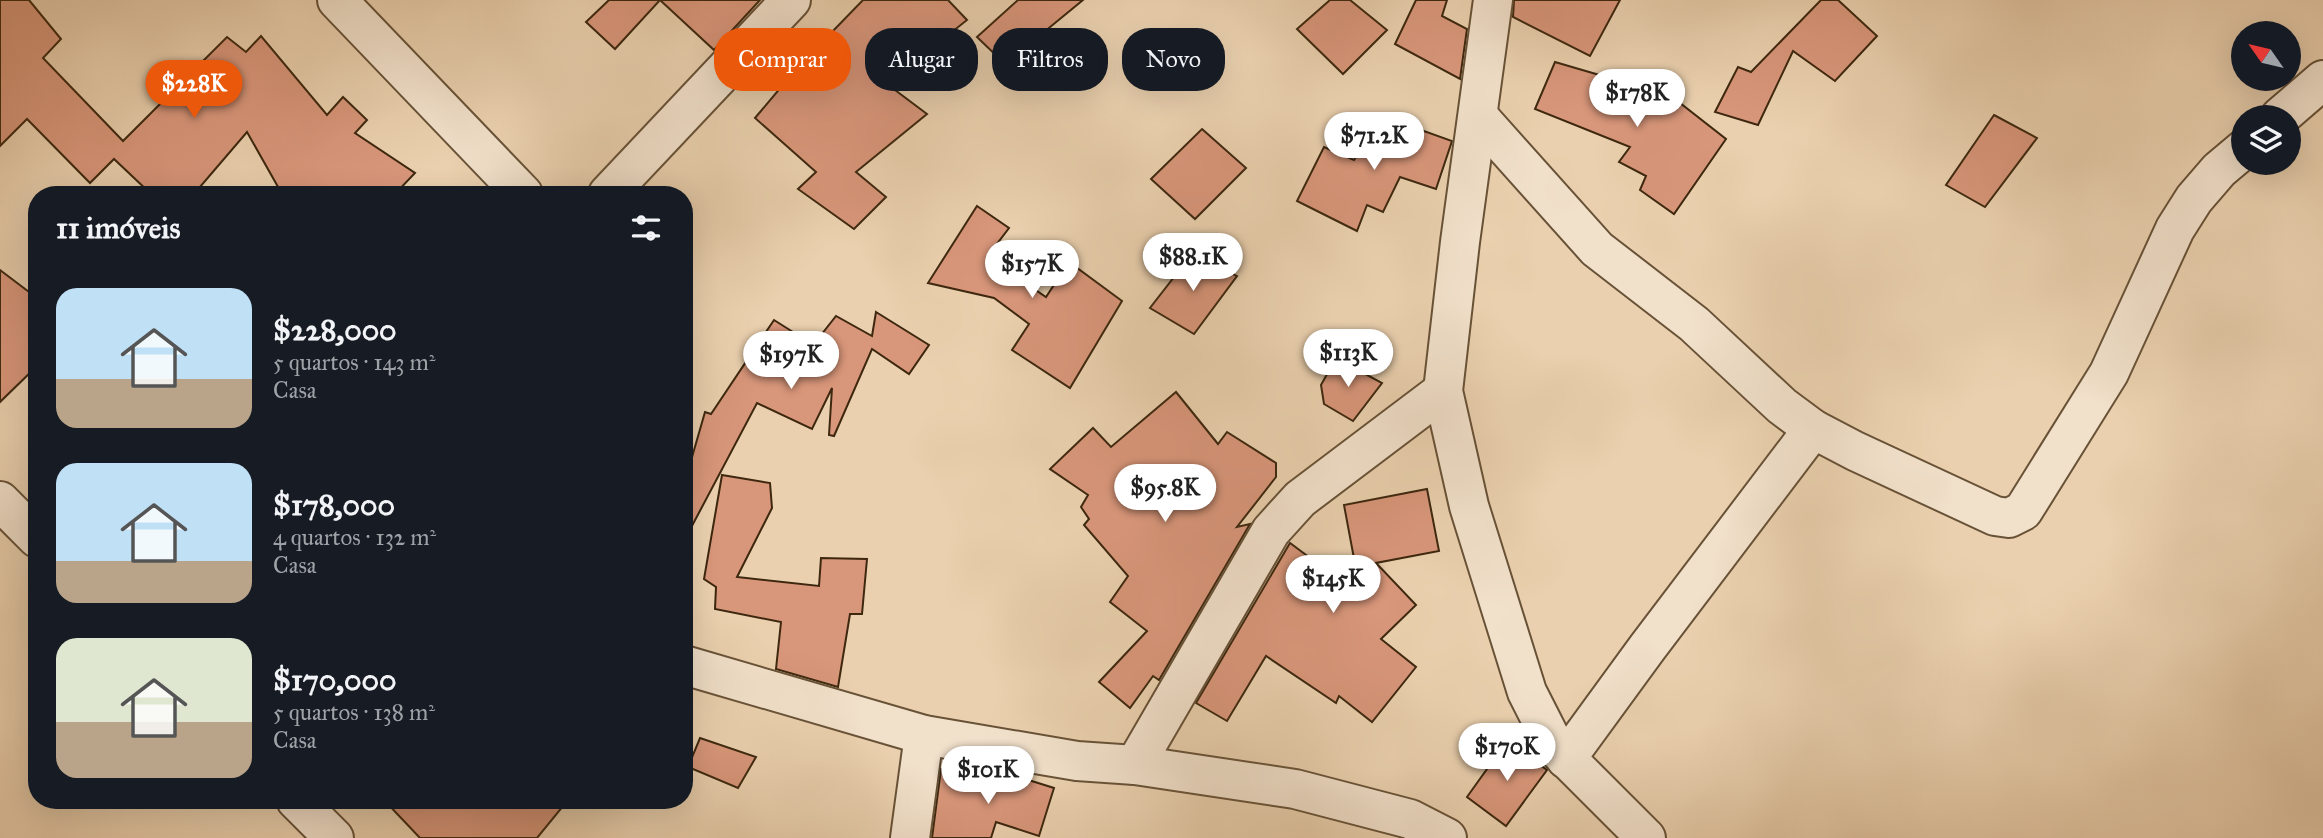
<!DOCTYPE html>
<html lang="pt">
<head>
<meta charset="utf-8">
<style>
	:root { --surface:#171b24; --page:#20242c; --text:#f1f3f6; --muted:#9ea1a6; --accent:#ea580c }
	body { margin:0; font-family:"IM FELL Great Primer",serif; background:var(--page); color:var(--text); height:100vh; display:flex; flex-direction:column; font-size:26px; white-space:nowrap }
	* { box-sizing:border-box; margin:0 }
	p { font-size:23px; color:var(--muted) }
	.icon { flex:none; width:38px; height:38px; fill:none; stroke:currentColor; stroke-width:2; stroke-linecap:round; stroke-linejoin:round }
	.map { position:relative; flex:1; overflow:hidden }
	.details { position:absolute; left:28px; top:186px; width:665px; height:623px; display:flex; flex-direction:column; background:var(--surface); border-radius:28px; box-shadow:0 7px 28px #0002 }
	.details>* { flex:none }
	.top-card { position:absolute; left:714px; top:28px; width:665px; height:63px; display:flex; gap:14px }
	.needle { width:46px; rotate:304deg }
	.fabs { position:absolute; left:2231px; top:21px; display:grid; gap:14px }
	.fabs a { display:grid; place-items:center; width:70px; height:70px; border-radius:50%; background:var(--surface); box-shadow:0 7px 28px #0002; font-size:35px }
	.price { position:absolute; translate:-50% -60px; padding:0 16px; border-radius:24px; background:#fff; color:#222; font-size:23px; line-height:46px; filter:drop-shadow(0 2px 4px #0008) }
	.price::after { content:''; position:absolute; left:50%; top:42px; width:21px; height:16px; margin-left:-10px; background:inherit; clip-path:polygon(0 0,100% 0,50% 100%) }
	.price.selected { background:var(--accent); color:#fff }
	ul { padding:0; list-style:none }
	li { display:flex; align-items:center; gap:21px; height:175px; padding:0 28px }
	li span { display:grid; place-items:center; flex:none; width:196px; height:140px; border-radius:21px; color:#555 }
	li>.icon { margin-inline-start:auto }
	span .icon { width:84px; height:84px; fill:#fffc; stroke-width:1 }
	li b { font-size:30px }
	h2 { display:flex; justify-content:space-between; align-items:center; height:84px; padding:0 28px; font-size:30px }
	.pill { padding:0 24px; border-radius:28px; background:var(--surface); box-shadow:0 7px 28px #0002; font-size:24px; line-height:63px }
	.pill.selected { background:var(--accent); color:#fff }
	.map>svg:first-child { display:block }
</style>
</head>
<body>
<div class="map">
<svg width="2323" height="838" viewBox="0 0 2323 838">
	<rect width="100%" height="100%" fill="#ead0ae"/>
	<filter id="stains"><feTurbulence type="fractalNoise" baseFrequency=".00286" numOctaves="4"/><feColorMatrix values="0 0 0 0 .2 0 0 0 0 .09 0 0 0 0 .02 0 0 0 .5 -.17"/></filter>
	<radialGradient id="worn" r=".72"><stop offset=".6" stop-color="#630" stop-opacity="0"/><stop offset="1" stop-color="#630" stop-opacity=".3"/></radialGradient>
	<g fill="#d8967a" stroke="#3d280f" stroke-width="2">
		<path d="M 0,0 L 29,0 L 61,39 L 43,58 L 123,141 L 227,37 L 246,52 L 261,36 L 327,115 L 343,97 L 367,120 L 355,133 L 415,173 L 395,194 L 282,194 L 247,132 L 194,194 L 151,194 L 114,159 L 90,183 L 27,119 L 0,146 Z"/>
		<path d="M 609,0 L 760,0 L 714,50 L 660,0 L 615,49 L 586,22 Z"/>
		<path d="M 863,0 L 948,0 L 967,20 L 887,84 L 927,114 L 856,172 L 886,197 L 854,229 L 798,189 L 816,172 L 755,118 L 798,67 Z"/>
		<path d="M 1018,0 L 1083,0 L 1005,64 L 977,37 Z"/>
		<path d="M 1330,0 L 1350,0 L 1387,30 L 1343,74 L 1297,29 Z"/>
		<path d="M 1416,0 L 1447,0 L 1442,16 L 1467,29 L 1460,79 L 1395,44 Z"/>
		<path d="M 1514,0 L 1620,0 L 1590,56 L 1513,17 Z"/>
		<path d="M 1821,0 L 1838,0 L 1877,36 L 1835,81 L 1793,51 L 1758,125 L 1715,112 L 1738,67 L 1751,72 Z"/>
		<path d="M 1555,62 L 1671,96 L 1726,139 L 1674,214 L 1640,190 L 1646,176 L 1619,162 L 1630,147 L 1535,109 Z"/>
		<path d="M 1994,115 L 2037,138 L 1985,207 L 1946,185 Z"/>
		<path d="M 1382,116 L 1452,141 L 1436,189 L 1400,177 L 1383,212 L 1367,205 L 1357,231 L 1297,201 L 1324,147 L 1354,160 Z"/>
		<path d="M 1202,129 L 1246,168 L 1195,219 L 1151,179 Z"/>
		<path d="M 977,206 L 1009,228 L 987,257 L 1046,297 L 1069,262 L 1122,301 L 1070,388 L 1012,350 L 1029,324 L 994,298 L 928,283 Z"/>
		<path d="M 1192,254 L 1237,276 L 1194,334 L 1150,308 Z"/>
		<path d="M 0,270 L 37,298 L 37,366 L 0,402 Z"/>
		<path d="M 876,312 L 929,345 L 909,374 L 872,349 L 834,436 L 829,435 L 832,388 L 812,429 L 757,403 L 684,541 L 684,485 L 705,412 L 711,414 L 774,320 L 793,332 L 783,352 L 799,363 L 836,316 L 872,336 Z"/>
		<path d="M 1336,358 L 1382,383 L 1353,421 L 1324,404 L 1321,385 Z"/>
		<path d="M 1176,392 L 1218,444 L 1227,432 L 1276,463 L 1276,477 L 1237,527 L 1250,524 L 1159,680 L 1153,676 L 1130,708 L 1099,682 L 1147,631 L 1110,602 L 1128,576 L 1084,525 L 1089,519 L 1081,507 L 1088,495 L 1050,469 L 1093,428 L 1111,447 Z"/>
		<path d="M 722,475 L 770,483 L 772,508 L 737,577 L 819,586 L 821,558 L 867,559 L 862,614 L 850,614 L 838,687 L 776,669 L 781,622 L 715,609 L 716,587 L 704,579 Z"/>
		<path d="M 1427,489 L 1439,551 L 1376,563 L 1416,605 L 1381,639 L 1416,667 L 1372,722 L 1339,696 L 1336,703 L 1266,656 L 1227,721 L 1196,703 L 1290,543 L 1361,596 L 1344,505 Z"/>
		<path d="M 700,738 L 756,757 L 738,788 L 688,767 Z"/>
		<path d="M 1507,741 L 1547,770 L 1506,826 L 1467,797 Z"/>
		<path d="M 941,769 L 1016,787 L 1019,777 L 1054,788 L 1039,836 L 996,822 L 991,838 L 932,838 Z"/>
		<path d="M 384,800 L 568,800 L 537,838 L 420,838 Z"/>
	</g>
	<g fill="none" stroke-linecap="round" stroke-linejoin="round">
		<defs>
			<g id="minor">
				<path d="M 337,0 L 523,194"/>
				<path d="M 1493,0 L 1460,242 L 1443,391 L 1469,506 L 1527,692 L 1555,747 L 1646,838"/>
				<path d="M 1478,116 L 1597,249 L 1694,324 L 1782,406 L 1813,429 L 1855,451 L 1995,516 L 2009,518 L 2023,511 L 2109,373 L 2175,229 L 2194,199 L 2219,170 L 2244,149"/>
				<path d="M 2280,117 L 2323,80"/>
				<path d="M 608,194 L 791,0"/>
				<path d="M 0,501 L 37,538"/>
				<path d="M 684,665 L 924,735 L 1077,761 L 1135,765 L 1295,789 L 1410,819 L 1447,838"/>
				<path d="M 1566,759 L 1647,648 L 1813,429"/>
				<path d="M 1135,765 L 1271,531 L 1300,499 L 1443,391"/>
				<path d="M 296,800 L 334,838"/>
				<path d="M 910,838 L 924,735"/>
			</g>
		</defs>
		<use href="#minor" stroke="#685237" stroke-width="42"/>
		<use href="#minor" stroke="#f1e0ca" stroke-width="38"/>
	</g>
	<rect width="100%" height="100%" filter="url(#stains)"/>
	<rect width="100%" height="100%" fill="url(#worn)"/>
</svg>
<div class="fabs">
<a><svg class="needle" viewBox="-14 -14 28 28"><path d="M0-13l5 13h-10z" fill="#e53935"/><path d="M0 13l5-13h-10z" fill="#9ea1a6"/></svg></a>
<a><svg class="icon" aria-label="layers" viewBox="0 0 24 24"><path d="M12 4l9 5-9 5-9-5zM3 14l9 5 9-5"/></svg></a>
</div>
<b class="price selected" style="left:194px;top:120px">$228K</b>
<b class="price" style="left:1637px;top:129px">$178K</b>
<b class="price" style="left:1374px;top:172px">$71.2K</b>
<b class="price" style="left:1193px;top:293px">$88.1K</b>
<b class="price" style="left:1032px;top:300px">$157K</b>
<b class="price" style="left:1348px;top:389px">$113K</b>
<b class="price" style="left:791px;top:391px">$197K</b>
<b class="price" style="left:1165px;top:524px">$95.8K</b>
<b class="price" style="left:1333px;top:615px">$145K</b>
<b class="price" style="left:1507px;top:783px">$170K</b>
<b class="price" style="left:988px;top:806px">$101K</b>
<div class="top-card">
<a class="pill selected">Comprar</a>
<a class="pill">Alugar</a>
<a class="pill">Filtros</a>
<a class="pill">Novo</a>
</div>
<section class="details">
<h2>11 imóveis<svg class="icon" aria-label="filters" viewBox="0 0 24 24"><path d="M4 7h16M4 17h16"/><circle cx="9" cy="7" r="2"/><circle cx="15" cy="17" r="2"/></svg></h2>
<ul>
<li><span style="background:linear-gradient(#bfe0f5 65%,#b9a48a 0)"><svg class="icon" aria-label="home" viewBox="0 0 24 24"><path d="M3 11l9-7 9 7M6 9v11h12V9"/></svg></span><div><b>$228,000</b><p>5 quartos · 143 m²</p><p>Casa</p></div></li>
<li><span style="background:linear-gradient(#bfe0f5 70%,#b9a48a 0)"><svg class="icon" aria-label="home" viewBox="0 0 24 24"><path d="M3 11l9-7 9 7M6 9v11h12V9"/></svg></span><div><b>$178,000</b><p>4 quartos · 132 m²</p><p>Casa</p></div></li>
<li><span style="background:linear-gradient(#dfe7d0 60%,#b9a48a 0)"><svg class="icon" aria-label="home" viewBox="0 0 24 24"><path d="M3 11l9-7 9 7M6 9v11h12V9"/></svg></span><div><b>$170,000</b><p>5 quartos · 138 m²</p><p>Casa</p></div></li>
</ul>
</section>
</div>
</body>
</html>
